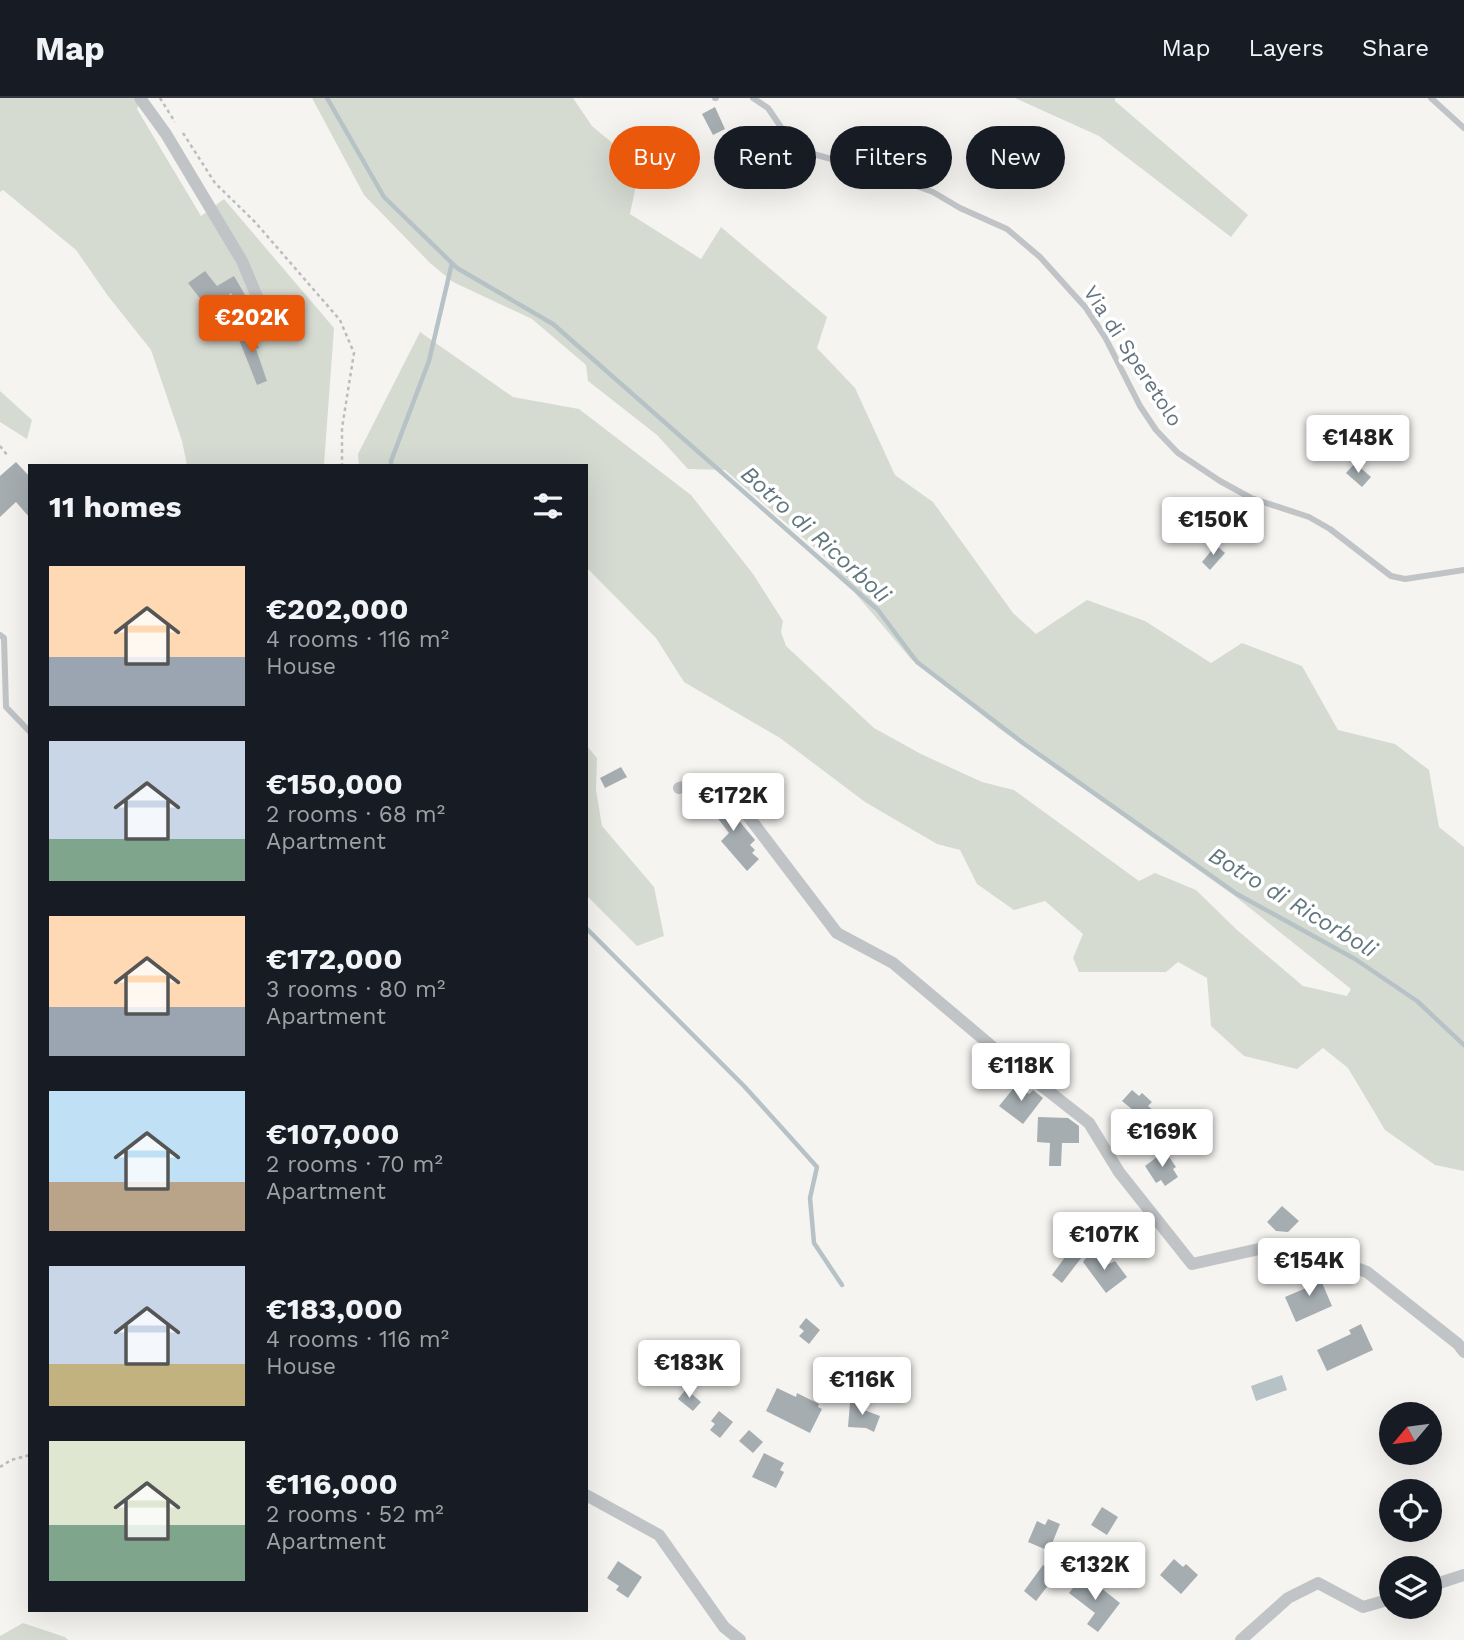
<!DOCTYPE html>
<html lang="en">
<head>
<meta charset="utf-8">
<style>
	:root { --surface:#171b24; --page:#20242c; --text:#f1f3f6; --muted:#9ea1a6; --line:#363941; --accent:#ea580c }
	body { margin:0; font-family:"Work Sans",sans-serif; background:var(--page); color:var(--text); height:100vh; display:flex; flex-direction:column; font-size:26px; white-space:nowrap }
	* { box-sizing:border-box; margin:0 }
	p { font-size:23px; color:var(--muted) }
	.icon { flex:none; width:38px; height:38px; fill:none; stroke:currentColor; stroke-width:2; stroke-linecap:round; stroke-linejoin:round }
	.map { position:relative; flex:1; overflow:hidden }
	.drawer { position:absolute; left:28px; top:366px; width:560px; height:1148px; display:flex; flex-direction:column; background:var(--surface); border-radius:0px; box-shadow:0 7px 28px #0002 }
	.drawer>* { flex:none }
	.banner { position:absolute; left:609px; top:28px; width:665px; height:63px; display:flex; gap:14px }
	.needle { width:46px; rotate:241deg }
	.fabs { position:absolute; left:1379px; top:1304px; display:grid; gap:14px }
	.fabs a { display:grid; place-items:center; width:63px; height:63px; border-radius:50%; background:var(--surface); box-shadow:0 7px 28px #0002; font-size:35px }
	.price { position:absolute; translate:-50% -60px; padding:0 16px; border-radius:7px; background:#fff; color:#222; font-size:23px; line-height:46px; filter:drop-shadow(0 2px 4px #0008) }
	.price::after { content:''; position:absolute; left:50%; top:42px; width:21px; height:16px; margin-left:-10px; background:inherit; clip-path:polygon(0 0,100% 0,50% 100%) }
	.price.on { background:var(--accent); color:#fff }
	ul { padding:0; list-style:none }
	li { display:flex; align-items:center; gap:21px; height:175px; padding:0 21px }
	li span { display:grid; place-items:center; flex:none; width:196px; height:140px; border-radius:0px; color:#555 }
	li>.icon { margin-inline-start:auto }
	span .icon { width:84px; height:84px; fill:#fffc; stroke-width:1 }
	li b { font-size:30px }
	h2 { display:flex; justify-content:space-between; align-items:center; height:84px; padding:0 21px; font-size:30px }
	.tag { padding:0 24px; border-radius:32px; background:var(--surface); box-shadow:0 7px 28px #0002; font-size:24px; line-height:63px }
	.tag.on { background:var(--accent); color:#fff }
	header { display:flex; align-items:center; gap:42px; box-sizing:border-box; height:98px; padding:0 35px; background:var(--surface); border-bottom:2px solid var(--line) }
	header strong { font-size:33px }
	nav { display:flex; gap:38px; margin-inline-start:auto; font-size:24px }
	.map>svg:first-child { display:block }
</style>
</head>
<body>
<header>
<strong>Map</strong>
<nav><a>Map</a><a>Layers</a><a>Share</a></nav>
</header>
<div class="map">
<svg width="1464" height="1542" viewBox="0 0 1464 1542">
	<rect width="100%" height="100%" fill="#f5f4f1"/>
	<g fill="#d6dbd2">
		<path d="M 0,0 L 142,0 L 137,11 L 201,118 L 224,101 L 334,230 L 324,367 L 187,367 L 182,343 L 151,252 L 108,198 L 76,152 L 3,92 L 0,94 Z"/>
		<path d="M 312,0 L 573,0 L 592,28 L 640,68 L 630,116 L 701,161 L 721,129 L 827,219 L 817,250 L 855,290 L 895,377 L 933,404 L 1013,515 L 1036,536 L 1087,502 L 1145,523 L 1211,565 L 1242,545 L 1302,568 L 1338,632 L 1395,646 L 1429,672 L 1439,729 L 1464,749 L 1464,1073 L 1435,1067 L 1385,1032 L 1348,970 L 1323,950 L 1297,971 L 1244,958 L 1211,928 L 1207,880 L 1178,864 L 1166,874 L 1079,874 L 1073,860 L 1083,836 L 1045,803 L 1014,812 L 977,786 L 960,752 L 937,746 L 865,704 L 780,640 L 684,584 L 656,540 L 586,469 L 586,368 L 359,367 L 358,356 L 420,234 L 513,299 L 579,311 L 691,397 L 753,476 L 783,523 L 781,534 L 786,548 L 874,630 L 921,656 L 982,684 L 1014,692 L 1139,783 L 1155,775 L 1196,792 L 1237,832 L 1303,888 L 1347,898 L 1351,891 L 1236,799 L 1000,631 L 911,561 L 822,456 L 725,372 L 688,371 L 657,337 L 588,283 L 586,267 L 532,221 L 453,184 L 430,165 L 364,97 Z"/>
		<path d="M 1015,0 L 1115,0 L 1115,3 L 1248,117 L 1231,139 L 1099,38 Z"/>
		<path d="M 0,293 L 32,322 L 27,341 L 0,324 Z"/>
		<path d="M 586,647 L 597,660 L 596,692 L 602,728 L 654,789 L 664,838 L 637,848 L 586,797 Z"/>
		<path d="M 23,1525 L 65,1539 L 68,1542 L 0,1542 L 0,1538 Z"/>
	</g>
	<path fill="#b7c2c6" d="M 1282,1277 L 1287,1292 L 1256,1303 L 1251,1288 Z"/>
	<g fill="none" stroke-linecap="round" stroke-linejoin="round">
		<g stroke="#b7c2c6" stroke-width="4.5">
			<path d="M 327,0 L 384,99 L 457,170 L 553,226 L 878,512 L 917,564 L 1023,645 L 1237,796 L 1355,861 L 1417,903 L 1464,947"/>
			<path d="M 391,368 L 391,363 L 429,263 L 452,165"/>
			<path d="M 586,830 L 744,988 L 817,1069 L 810,1100 L 814,1145 L 842,1187"/>
		</g>
	</g>
	<g fill="#a5adb1">
		<path d="M 715,9 L 725,31 L 713,37 L 702,16 Z"/>
		<path d="M 205,173 L 217,188 L 234,178 L 248,202 L 239,208 L 231,195 L 209,212 L 188,185 Z"/>
		<path d="M 249,229 L 250,238 L 256,242 L 259,250 L 256,251 L 267,283 L 257,287 L 236,234 Z"/>
		<path d="M 16,364 L 30,379 L 30,420 L 16,404 L 0,419 L 0,378 Z"/>
		<path d="M 1355,365 L 1371,379 L 1362,389 L 1346,375 Z"/>
		<path d="M 1216,447 L 1225,455 L 1210,472 L 1202,464 Z"/>
		<path d="M 621,669 L 627,679 L 605,690 L 600,680 Z"/>
		<path d="M 710,698 L 730,712 L 755,742 L 750,747 L 755,752 L 752,755 L 759,761 L 747,773 L 721,743 L 729,735 L 713,714 L 709,717 L 701,705 Z"/>
		<path d="M 1017,986 L 1029,996 L 1033,992 L 1043,1000 L 1023,1026 L 999,1008 Z"/>
		<path d="M 1132,992 L 1139,998 L 1142,995 L 1152,1004 L 1148,1008 L 1159,1017 L 1150,1026 L 1122,1003 Z"/>
		<path d="M 1038,1019 L 1068,1020 L 1079,1028 L 1079,1045 L 1062,1045 L 1061,1068 L 1049,1068 L 1050,1045 L 1037,1044 Z"/>
		<path d="M 1165,1053 L 1176,1069 L 1173,1071 L 1178,1079 L 1165,1088 L 1161,1082 L 1156,1085 L 1145,1068 Z"/>
		<path d="M 1282,1108 L 1299,1123 L 1288,1134 L 1276,1133 L 1267,1124 Z"/>
		<path d="M 1074,1147 L 1085,1155 L 1062,1185 L 1052,1177 Z"/>
		<path d="M 1091,1153 L 1109,1166 L 1115,1163 L 1127,1179 L 1106,1195 L 1083,1164 Z"/>
		<path d="M 1317,1173 L 1332,1208 L 1296,1224 L 1285,1199 L 1306,1190 L 1302,1180 Z"/>
		<path d="M 806,1220 L 820,1232 L 809,1246 L 799,1238 L 804,1233 L 799,1229 Z"/>
		<path d="M 1361,1226 L 1373,1252 L 1327,1273 L 1317,1252 L 1351,1236 L 1349,1232 Z"/>
		<path d="M 777,1290 L 796,1299 L 797,1295 L 819,1306 L 818,1309 L 822,1311 L 810,1335 L 766,1313 Z"/>
		<path d="M 686,1291 L 701,1304 L 693,1313 L 678,1301 Z"/>
		<path d="M 863,1304 L 864,1312 L 880,1318 L 874,1334 L 866,1330 L 848,1329 L 850,1305 Z"/>
		<path d="M 719,1313 L 733,1324 L 720,1340 L 710,1332 L 715,1326 L 711,1323 Z"/>
		<path d="M 749,1332 L 763,1344 L 753,1355 L 739,1343 Z"/>
		<path d="M 764,1355 L 784,1365 L 780,1372 L 784,1374 L 776,1390 L 752,1379 Z"/>
		<path d="M 1102,1409 L 1118,1419 L 1107,1437 L 1091,1427 Z"/>
		<path d="M 1048,1421 L 1060,1426 L 1049,1453 L 1028,1444 L 1037,1423 L 1045,1427 Z"/>
		<path d="M 1174,1461 L 1183,1469 L 1186,1466 L 1198,1477 L 1181,1496 L 1160,1477 Z"/>
		<path d="M 618,1463 L 642,1479 L 628,1500 L 616,1492 L 619,1488 L 607,1480 Z"/>
		<path d="M 1043,1467 L 1056,1477 L 1036,1503 L 1024,1493 Z"/>
		<path d="M 1087,1479 L 1120,1505 L 1098,1534 L 1087,1526 L 1095,1515 L 1069,1495 L 1080,1481 L 1083,1484 Z"/>
	</g>
	<g fill="none" stroke-linecap="round" stroke-linejoin="round">
		<g stroke="#babcbe" stroke-width="2.5" stroke-dasharray="3.5 3.5" stroke-linecap="butt">
			<path d="M 160,0 L 175,24"/>
			<path d="M 183,35 L 215,85 L 255,124 L 340,222 L 354,255 L 342,330 L 342,368"/>
			<path d="M 0,348 L 8,358"/>
			<path d="M 0,1369 L 11,1362 L 30,1357"/>
		</g>
		<g stroke="#c0c4c7" stroke-width="6">
			<path d="M 715,0 L 716,0"/>
			<path d="M 753,0 L 768,10 L 789,41 L 813,56 L 872,72 L 933,94 L 960,110 L 1007,131 L 1040,159 L 1086,210 L 1105,239 L 1140,308 L 1156,332 L 1178,355 L 1220,383 L 1251,400 L 1309,419 L 1330,431 L 1391,478 L 1405,481 L 1464,472"/>
			<path d="M 1431,0 L 1464,30"/>
			<path d="M 0,537 L 4,540 L 6,609 L 30,634"/>
		</g>
		<g stroke="#c0c4c7" stroke-width="12">
			<path d="M 140,0 L 166,36 L 242,163 L 258,201 L 258,234"/>
			<path d="M 679,690 L 705,683 L 742,710 L 837,835 L 893,865 L 995,951 L 1089,1025 L 1119,1074 L 1192,1166 L 1272,1148 L 1301,1150 L 1367,1174 L 1458,1246 L 1464,1254"/>
			<path d="M 586,1397 L 659,1437 L 724,1529 L 740,1542"/>
			<path d="M 1430,1488 L 1464,1477"/>
			<path d="M 1241,1542 L 1288,1500 L 1318,1485 L 1363,1509 L 1391,1501"/>
		</g>
	</g>
	<g text-anchor="middle" stroke-width="7" stroke-linejoin="round" paint-order="stroke">
		<g font-size="21" fill="#657580" stroke="#fff">
			<text transform="translate(1133 258) rotate(57)" y="7">Via di Speretolo</text>
		</g>
		<g font-size="23" font-style="italic" fill="#61777e" stroke="#fff">
			<text transform="translate(816 436) rotate(42)" y="8">Botro di Ricorboli</text>
			<text transform="translate(1293 804) rotate(31)" y="8">Botro di Ricorboli</text>
		</g>
	</g>
</svg>
<div class="fabs">
<a><svg class="needle" viewBox="-14 -14 28 28"><path d="M0-13l5 13h-10z" fill="#e53935"/><path d="M0 13l5-13h-10z" fill="#9ea1a6"/></svg></a>
<a><svg class="icon" aria-label="locate" viewBox="0 0 24 24"><circle cx="12" cy="12" r="6"/><path d="M12 2v4M12 18v4M2 12h4M18 12h4"/></svg></a>
<a><svg class="icon" aria-label="layers" viewBox="0 0 24 24"><path d="M12 4l9 5-9 5-9-5zM3 14l9 5 9-5"/></svg></a>
</div>
<b class="price on" style="left:252px;top:257px">€202K</b>
<b class="price" style="left:1358px;top:377px">€148K</b>
<b class="price" style="left:1213px;top:459px">€150K</b>
<b class="price" style="left:733px;top:735px">€172K</b>
<b class="price" style="left:1021px;top:1005px">€118K</b>
<b class="price" style="left:1162px;top:1071px">€169K</b>
<b class="price" style="left:1104px;top:1174px">€107K</b>
<b class="price" style="left:1309px;top:1200px">€154K</b>
<b class="price" style="left:689px;top:1302px">€183K</b>
<b class="price" style="left:862px;top:1319px">€116K</b>
<b class="price" style="left:1095px;top:1504px">€132K</b>
<div class="banner">
<a class="tag on">Buy</a>
<a class="tag">Rent</a>
<a class="tag">Filters</a>
<a class="tag">New</a>
</div>
<section class="drawer">
<h2>11 homes<svg class="icon" aria-label="filters" viewBox="0 0 24 24"><path d="M4 7h16M4 17h16"/><circle cx="9" cy="7" r="2"/><circle cx="15" cy="17" r="2"/></svg></h2>
<ul>
<li><span style="background:linear-gradient(#ffd9b3 65%,#9aa5b1 0)"><svg class="icon" aria-label="home" viewBox="0 0 24 24"><path d="M3 11l9-7 9 7M6 9v11h12V9"/></svg></span><div><b>€202,000</b><p>4 rooms · 116 m²</p><p>House</p></div></li>
<li><span style="background:linear-gradient(#c9d6e8 70%,#7fa58c 0)"><svg class="icon" aria-label="home" viewBox="0 0 24 24"><path d="M3 11l9-7 9 7M6 9v11h12V9"/></svg></span><div><b>€150,000</b><p>2 rooms · 68 m²</p><p>Apartment</p></div></li>
<li><span style="background:linear-gradient(#ffd9b3 65%,#9aa5b1 0)"><svg class="icon" aria-label="home" viewBox="0 0 24 24"><path d="M3 11l9-7 9 7M6 9v11h12V9"/></svg></span><div><b>€172,000</b><p>3 rooms · 80 m²</p><p>Apartment</p></div></li>
<li><span style="background:linear-gradient(#bfe0f5 65%,#b9a48a 0)"><svg class="icon" aria-label="home" viewBox="0 0 24 24"><path d="M3 11l9-7 9 7M6 9v11h12V9"/></svg></span><div><b>€107,000</b><p>2 rooms · 70 m²</p><p>Apartment</p></div></li>
<li><span style="background:linear-gradient(#c9d6e8 70%,#c2b280 0)"><svg class="icon" aria-label="home" viewBox="0 0 24 24"><path d="M3 11l9-7 9 7M6 9v11h12V9"/></svg></span><div><b>€183,000</b><p>4 rooms · 116 m²</p><p>House</p></div></li>
<li><span style="background:linear-gradient(#dfe7d0 60%,#7fa58c 0)"><svg class="icon" aria-label="home" viewBox="0 0 24 24"><path d="M3 11l9-7 9 7M6 9v11h12V9"/></svg></span><div><b>€116,000</b><p>2 rooms · 52 m²</p><p>Apartment</p></div></li>
</ul>
</section>
</div>
</body>
</html>
